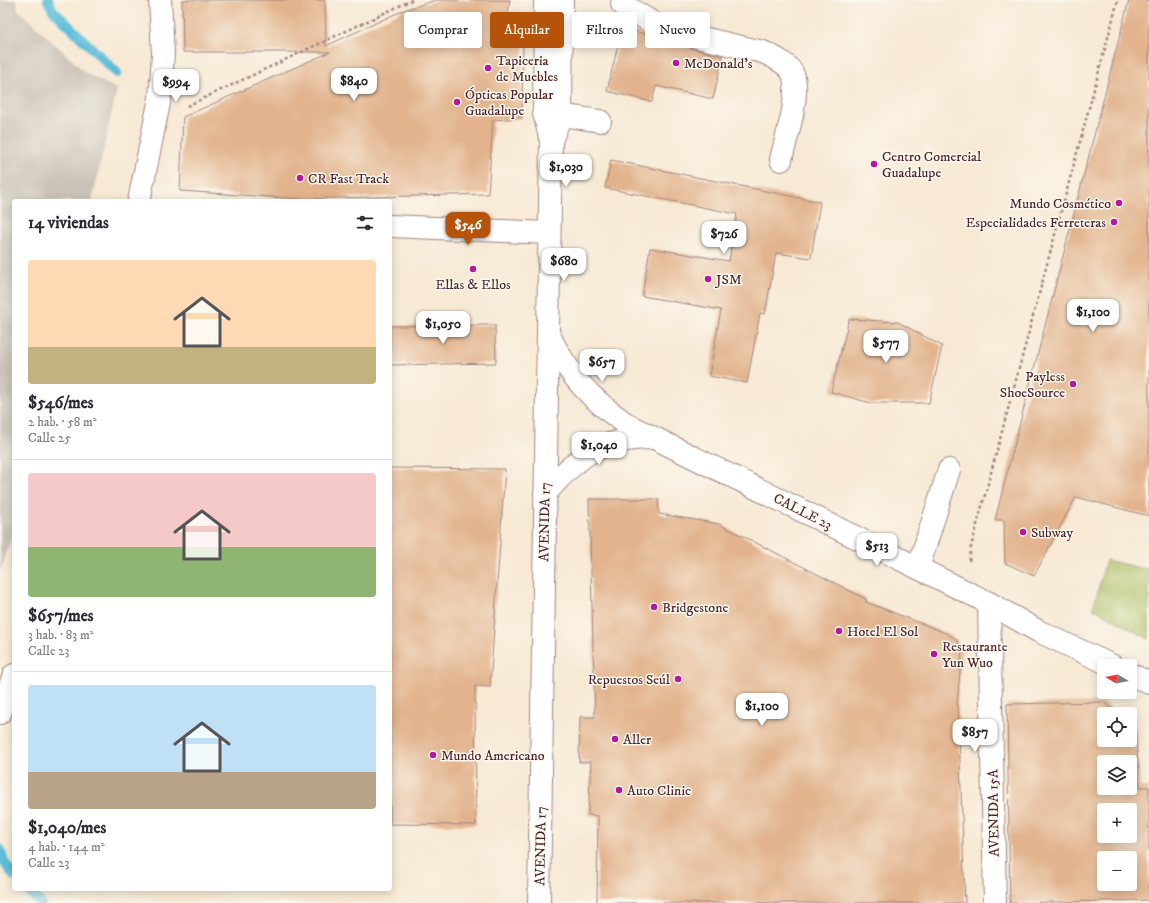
<!DOCTYPE html>
<html lang="es">
<head>
<meta charset="utf-8">
<style>
	:root { --surface:#fff; --page:#f7f7f7; --text:#2b2b33; --muted:#7c7c81; --line:#e1e1e2; --accent:#b45309 }
	body { margin:0; font-family:"IM FELL DW Pica",serif; background:var(--page); color:var(--text); height:100vh; display:flex; flex-direction:column; font-size:15px; white-space:nowrap }
	* { box-sizing:border-box; margin:0 }
	p { font-size:13px; color:var(--muted) }
	.icon { flex:none; width:22px; height:22px; fill:none; stroke:currentColor; stroke-width:2; stroke-linecap:round; stroke-linejoin:round }
	.map { position:relative; flex:1; overflow:hidden }
	.sheet { position:absolute; left:12px; top:199px; width:380px; height:692px; display:flex; flex-direction:column; background:var(--surface); border-radius:4px; box-shadow:0 2px 10px #0003 }
	.sheet>* { flex:none }
	.hud { position:absolute; left:404px; top:12px; width:380px; height:36px; display:flex; gap:8px }
	.needle { width:26px; rotate:280deg }
	.tools { position:absolute; left:1097px; top:659px; display:grid; gap:8px }
	.tools a { display:grid; place-items:center; width:40px; height:40px; border-radius:4px; background:var(--surface); box-shadow:0 2px 10px #0003; font-size:20px }
	.price { position:absolute; translate:-50% -34px; padding:0 9px; border-radius:8px; background:#fff; color:#222; font-size:13px; line-height:26px; filter:drop-shadow(0 1px 2px #0008) }
	.price::after { content:''; position:absolute; left:50%; top:24px; width:12px; height:9px; margin-left:-6px; background:inherit; clip-path:polygon(0 0,100% 0,50% 100%) }
	.price.selected { background:var(--accent); color:#fff }
	ul { padding:0; list-style:none }
	li { display:grid; align-content:center; gap:8px; height:212px; padding:0 16px }
	li+li { border-top:1px solid var(--line) }
	li span { display:grid; place-items:center; height:124px; border-radius:4px; color:#555 }
	li>.icon { margin-inline-start:auto }
	span .icon { width:72px; height:72px; fill:#fffc; stroke-width:1 }
	li b { font-size:17px }
	h2 { display:flex; justify-content:space-between; align-items:center; height:48px; padding:0 16px; font-size:17px }
	.chip { padding:0 14px; border-radius:4px; background:var(--surface); box-shadow:0 2px 10px #0003; font-size:14px; line-height:36px }
	.chip.selected { background:var(--accent); color:#fff }
	.map>svg:first-child { display:block }
</style>
</head>
<body>
<div class="map">
<svg width="1149" height="903" viewBox="0 0 1149 903">
	<rect width="100%" height="100%" fill="#fbf7ec"/>
	<filter id="ink" filterUnits="userSpaceOnUse"><feTurbulence type="fractalNoise" baseFrequency=".025" numOctaves="2"/><feDisplacementMap in="SourceGraphic" scale="8" xChannelSelector="R" yChannelSelector="G"/><feConvolveMatrix kernelMatrix="1 2 1 2 8 2 1 2 1" color-interpolation-filters="sRGB"/></filter>
	<filter id="wash" filterUnits="userSpaceOnUse"><feTurbulence type="fractalNoise" baseFrequency=".012" numOctaves="4" result="noise"/><feDisplacementMap in="SourceGraphic" scale="16" xChannelSelector="R" yChannelSelector="G"/><feGaussianBlur stdDeviation="0.9" result="paint"/><feColorMatrix in="noise" values="0 0 0 0 0 0 0 0 0 0 0 0 0 0 0 0 0 1.4 0 .05"/><feComposite in="paint" operator="in"/></filter>
	<g filter="url(#wash)">
		<rect width="100%" height="100%" fill="#f7e9d4"/>
		<path fill="#cbc3b8" d="M 0,0 L 17,0 L 18,10 L 87,74 L 117,89 L 92,201 L 14,201 L 14,528 L 0,571 Z"/>
		<path fill="#aabc60" stroke="#7a6e46" d="M 1106,560 L 1149,570 L 1149,639 L 1093,608 Z"/>
		<g fill="none" stroke-linecap="round" stroke-linejoin="round">
			<g stroke="#5bbed9" stroke-width="10">
				<path d="M 48,0 L 53,10 L 117,73"/>
				<path d="M 0,849 L 4,862 L 14,876"/>
				<path d="M 25,889 L 41,903"/>
			</g>
		</g>
		<g id="blocks">
			<g fill="#e2b38c" fill-rule="evenodd">
				<path d="M 182,0 L 325,0 L 326,46 L 404,10 L 436,0 L 510,0 L 503,42 L 523,42 L 522,118 L 493,120 L 488,194 L 300,199 L 180,191 L 183,117 L 330,52 L 183,52 Z"/>
				<path d="M 1129,0 L 1149,0 L 1149,516 L 1076,497 L 1034,576 L 1005,563 L 1004,520 L 995,520 Z"/>
				<path d="M 622,28 L 649,35 L 660,41 L 723,56 L 713,99 L 656,86 L 652,102 L 607,91 Z"/>
				<path d="M 611,160 L 820,202 L 811,258 L 776,253 L 765,314 L 760,313 L 747,383 L 709,376 L 721,310 L 642,296 L 650,248 L 729,261 L 737,214 L 605,188 Z"/>
				<path d="M 849,319 L 898,322 L 942,346 L 929,403 L 871,403 L 831,392 Z"/>
				<path d="M 495,325 L 496,363 L 390,365 L 390,326 Z"/>
				<path d="M 390,468 L 505,469 L 490,687 L 475,686 L 476,825 L 390,824 Z"/>
				<path d="M 589,499 L 658,499 L 659,514 L 719,524 L 866,599 L 866,602 L 946,633 L 957,640 L 962,650 L 957,705 L 958,705 L 965,903 L 597,903 L 598,816 L 588,815 L 591,762 L 579,762 L 580,717 L 595,717 Z"/>
				<path d="M 1103,702 L 1119,714 L 1104,714 L 1104,740 L 1130,740 L 1130,723 L 1135,726 L 1140,787 L 1149,787 L 1149,900 L 1010,903 L 1007,704 ZM 1104,762 L 1130,762 L 1130,788 L 1104,788 ZM 1104,810 L 1130,810 L 1130,836 L 1104,836 ZM 1104,858 L 1130,858 L 1130,884 L 1104,884 Z"/>
			</g>
		</g>
	</g>
	<g filter="url(#ink)">
		<use href="#blocks" fill-opacity="0" stroke="#a08480" stroke-width="1"/>
		<g fill="none" stroke-linecap="round" stroke-linejoin="round">
			<defs>
				<g id="minor">
					<path d="M 622,4 L 663,29 L 763,52 C 774,57 791,65 794,77 C 799,101 786,137 781,160"/>
					<path d="M 561,115 L 600,121"/>
					<path d="M 139,201 L 160,98 L 163,54 L 160,0"/>
					<path d="M 390,226 L 548,233"/>
					<path d="M 918,568 L 949,470"/>
					<path d="M 989,603 L 995,903"/>
					<path d="M 0,713 L 14,675"/>
				</g>
				<g id="major">
					<path d="M 551,141 L 561,115 L 562,0"/>
					<path d="M 548,333 C 568,375 590,399 628,425 L 989,603 L 1038,631 L 1113,666"/>
					<path d="M 545,494 C 579,455 600,438 654,438"/>
					<path d="M 1130,674 L 1149,683"/>
					<path d="M 539,903 L 551,141 L 544,113 L 545,0"/>
				</g>
			</defs>
			<use href="#minor" stroke="#a08480" stroke-width="24"/>
			<use href="#major" stroke="#a08480" stroke-width="24"/>
			<g stroke="#a08480" stroke-width="2.5" stroke-dasharray="3 3" stroke-linecap="butt">
				<path d="M 187,106 L 412,0"/>
				<path d="M 969,561 L 971,547 L 1118,0"/>
			</g>
			<use href="#minor" stroke="#fff" stroke-width="22"/>
			<use href="#major" stroke="#fff" stroke-width="22"/>
		</g>
	</g>
	<g fill="#b5179e" stroke="#fbf7ec" stroke-width="1.5">
		<circle cx="676" cy="63" r="4"/>
		<circle cx="488" cy="68" r="4"/>
		<circle cx="457" cy="102" r="4"/>
		<circle cx="874" cy="164" r="4"/>
		<circle cx="300" cy="178" r="4"/>
		<circle cx="1119" cy="203" r="4"/>
		<circle cx="1114" cy="222" r="4"/>
		<circle cx="473" cy="269" r="4"/>
		<circle cx="708" cy="279" r="4"/>
		<circle cx="1073" cy="384" r="4"/>
		<circle cx="1023" cy="532" r="4"/>
		<circle cx="654" cy="607" r="4"/>
		<circle cx="839" cy="631" r="4"/>
		<circle cx="934" cy="654" r="4"/>
		<circle cx="678" cy="679" r="4"/>
		<circle cx="615" cy="739" r="4"/>
		<circle cx="433" cy="755" r="4"/>
		<circle cx="619" cy="790" r="4"/>
	</g>
	<g text-anchor="middle" stroke-width="3" stroke-linejoin="round" paint-order="stroke">
		<g font-size="14" fill="#4a1f2b" stroke="#fbf7ec" text-anchor="start">
			<text x="496" y="65">Tapiceria<tspan x="496" dy="16">de Muebles</tspan></text>
			<text x="684" y="68">McDonald's</text>
			<text x="465" y="99">Ópticas Popular<tspan x="465" dy="16">Guadalupe</tspan></text>
			<text x="882" y="161">Centro Comercial<tspan x="882" dy="16">Guadalupe</tspan></text>
			<text x="308" y="183">CR Fast Track</text>
			<text x="1111" y="208" text-anchor="end">Mundo Cosmético</text>
			<text x="1106" y="227" text-anchor="end">Especialidades Ferreteras</text>
			<text x="716" y="284">JSM</text>
			<text x="473" y="289" text-anchor="middle">Ellas &amp; Ellos</text>
			<text x="1065" y="381" text-anchor="end">Payless<tspan x="1065" dy="16">ShoeSource</tspan></text>
			<text x="1031" y="537">Subway</text>
			<text x="662" y="612">Bridgestone</text>
			<text x="847" y="636">Hotel El Sol</text>
			<text x="942" y="651">Restaurante<tspan x="942" dy="16">Yun Wuo</tspan></text>
			<text x="670" y="684" text-anchor="end">Repuestos Seúl</text>
			<text x="623" y="744">Aller</text>
			<text x="441" y="760">Mundo Americano</text>
			<text x="627" y="795">Auto Clinic</text>
		</g>
		<g font-size="14" fill="#4a1f2b" stroke="#fbf7ec">
			<text transform="translate(803 511) rotate(27)" y="5">CALLE 23</text>
			<text transform="translate(544 522) rotate(-89)" y="5">AVENIDA 17</text>
			<text transform="translate(993 813) rotate(-91)" y="5">AVENIDA 15A</text>
			<text transform="translate(540 846) rotate(-89)" y="5">AVENIDA 17</text>
		</g>
	</g>
</svg>
<div class="tools">
<a><svg class="needle" viewBox="-14 -14 28 28"><path d="M0-13l5 13h-10z" fill="#e53935"/><path d="M0 13l5-13h-10z" fill="#7c7c81"/></svg></a>
<a><svg class="icon" aria-label="locate" viewBox="0 0 24 24"><circle cx="12" cy="12" r="6"/><path d="M12 2v4M12 18v4M2 12h4M18 12h4"/></svg></a>
<a><svg class="icon" aria-label="layers" viewBox="0 0 24 24"><path d="M12 4l9 5-9 5-9-5zM3 14l9 5 9-5"/></svg></a>
<a>+</a>
<a>−</a>
</div>
<b class="price" style="left:354px;top:102px">$840</b>
<b class="price" style="left:176px;top:103px">$994</b>
<b class="price" style="left:566px;top:188px">$1,030</b>
<b class="price selected" style="left:468px;top:246px">$546</b>
<b class="price" style="left:724px;top:255px">$726</b>
<b class="price" style="left:564px;top:282px">$680</b>
<b class="price" style="left:1093px;top:333px">$1,100</b>
<b class="price" style="left:443px;top:345px">$1,050</b>
<b class="price" style="left:886px;top:364px">$577</b>
<b class="price" style="left:602px;top:383px">$657</b>
<b class="price" style="left:599px;top:466px">$1,040</b>
<b class="price" style="left:877px;top:567px">$513</b>
<b class="price" style="left:762px;top:727px">$1,100</b>
<b class="price" style="left:975px;top:753px">$857</b>
<div class="hud">
<a class="chip">Comprar</a>
<a class="chip selected">Alquilar</a>
<a class="chip">Filtros</a>
<a class="chip">Nuevo</a>
</div>
<section class="sheet">
<h2>14 viviendas<svg class="icon" aria-label="filters" viewBox="0 0 24 24"><path d="M4 7h16M4 17h16"/><circle cx="9" cy="7" r="2"/><circle cx="15" cy="17" r="2"/></svg></h2>
<ul>
<li><span style="background:linear-gradient(#ffd9b3 70%,#c2b280 0)"><svg class="icon" aria-label="home" viewBox="0 0 24 24"><path d="M3 11l9-7 9 7M6 9v11h12V9"/></svg></span><div><b>$546/mes</b><p>2 hab. · 58 m²</p><p>Calle 25</p></div></li>
<li><span style="background:linear-gradient(#f6c9c9 60%,#8fb573 0)"><svg class="icon" aria-label="home" viewBox="0 0 24 24"><path d="M3 11l9-7 9 7M6 9v11h12V9"/></svg></span><div><b>$657/mes</b><p>3 hab. · 83 m²</p><p>Calle 23</p></div></li>
<li><span style="background:linear-gradient(#bfe0f5 70%,#b9a48a 0)"><svg class="icon" aria-label="home" viewBox="0 0 24 24"><path d="M3 11l9-7 9 7M6 9v11h12V9"/></svg></span><div><b>$1,040/mes</b><p>4 hab. · 144 m²</p><p>Calle 23</p></div></li>
</ul>
</section>
</div>
</body>
</html>
